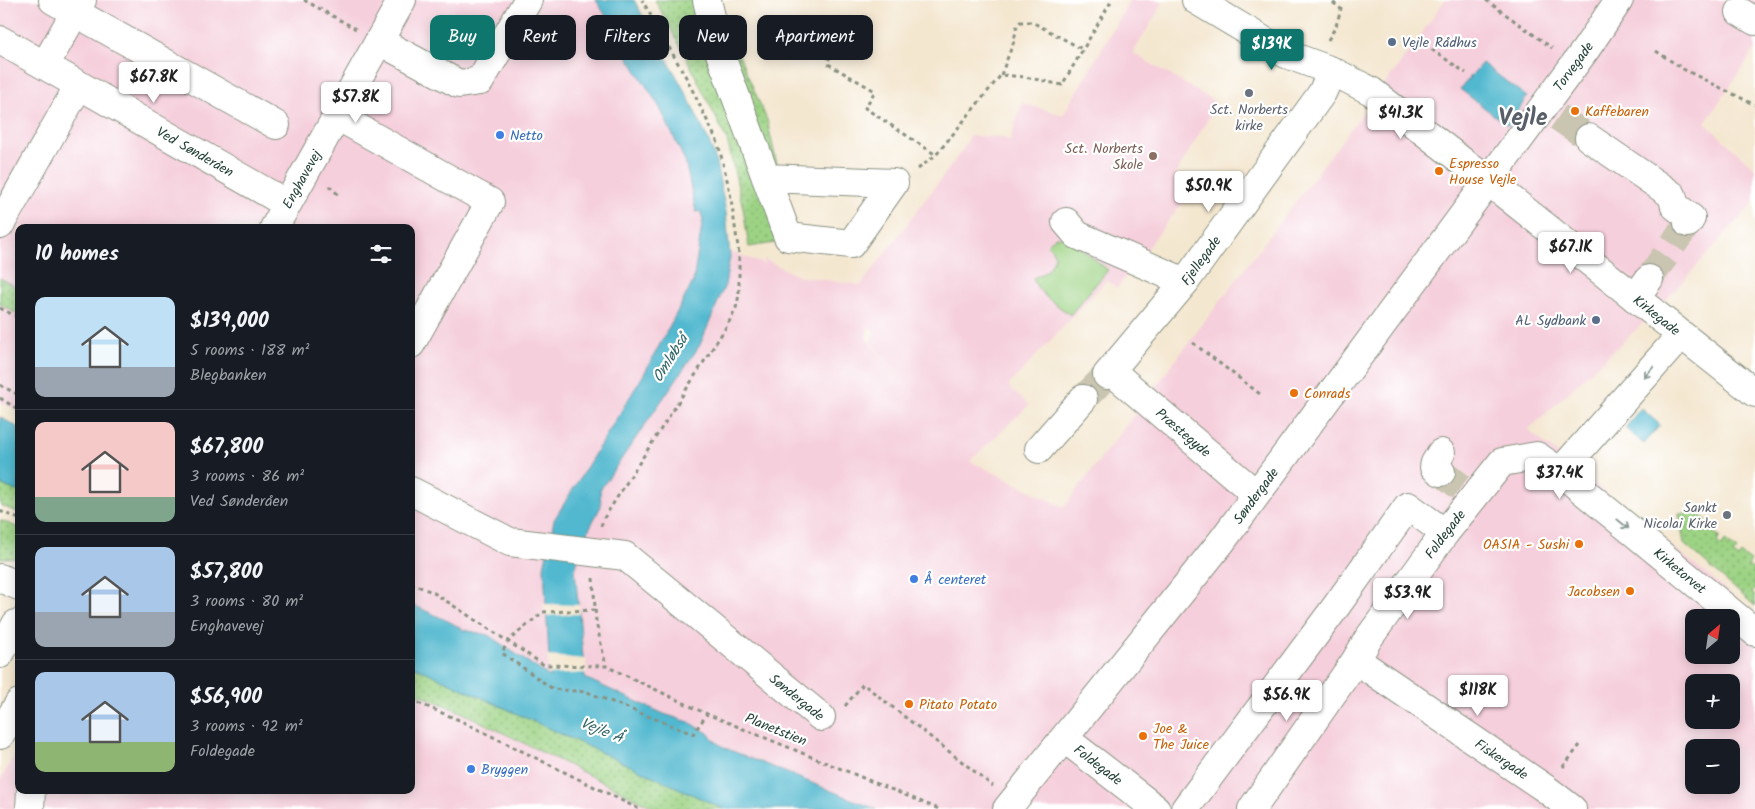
<!DOCTYPE html>
<html lang="en">
<head>
<meta charset="utf-8">
<style>
	:root { --surface:#171b24; --page:#20242c; --text:#f1f3f6; --muted:#9ea1a6; --line:#363941; --accent:#0f766e }
	body { margin:0; font-family:Kalam,sans-serif; background:var(--page); color:var(--text); height:100vh; display:flex; flex-direction:column; font-size:19px; white-space:nowrap }
	* { box-sizing:border-box; margin:0 }
	p { font-size:16px; color:var(--muted) }
	.icon { flex:none; width:28px; height:28px; fill:none; stroke:currentColor; stroke-width:2; stroke-linecap:round; stroke-linejoin:round }
	.map { position:relative; flex:1; overflow:hidden }
	.sheet { position:absolute; left:15px; top:224px; width:400px; height:570px; display:flex; flex-direction:column; background:var(--surface); border-radius:10px; box-shadow:0 2px 12px #0003 }
	.sheet>* { flex:none }
	.top-card { position:absolute; left:430px; top:15px; width:475px; height:45px; display:flex; gap:10px }
	.needle { width:32px; rotate:29deg }
	.controls { position:absolute; left:1685px; top:609px; display:grid; gap:10px }
	.controls a { display:grid; place-items:center; width:55px; height:55px; border-radius:10px; background:var(--surface); box-shadow:0 2px 12px #0003; font-size:25px }
	.price { position:absolute; translate:-50% -42px; padding:0 11px; border-radius:5px; background:#fff; color:#222; font-size:16px; line-height:32px; filter:drop-shadow(0 1px 2px #0008) }
	.price::after { content:''; position:absolute; left:50%; top:30px; width:15px; height:11px; margin-left:-8px; background:inherit; clip-path:polygon(0 0,100% 0,50% 100%) }
	.price.current { background:var(--accent); color:#fff }
	ul { padding:0; list-style:none }
	li { display:flex; align-items:center; gap:15px; height:125px; padding:0 20px }
	li+li { border-top:1px solid var(--line) }
	li span { display:grid; place-items:center; flex:none; width:140px; height:100px; border-radius:10px; color:#555 }
	li>.icon { margin-inline-start:auto }
	span .icon { width:60px; height:60px; fill:#fffc; stroke-width:1 }
	li b { font-size:21px }
	h2 { display:flex; justify-content:space-between; align-items:center; height:60px; padding:0 20px; font-size:21px }
	.pill { padding:0 18px; border-radius:10px; background:var(--surface); box-shadow:0 2px 12px #0003; font-size:18px; line-height:45px }
	.pill.current { background:var(--accent); color:#fff }
	.map>svg:first-child { display:block }
</style>
</head>
<body>
<div class="map">
<svg width="1755" height="809" viewBox="0 0 1755 809">
	<defs>
		<pattern id="grass-dots" width="8" height="8" patternUnits="userSpaceOnUse" patternTransform="scale(1.25)"><rect width="8" height="8" fill="#9dd384"/><path d="M2 2h.1M6 6h.1" fill="none" stroke="#7fac6d" stroke-width="1.8" stroke-linecap="round"/></pattern>
	</defs>
	<rect width="100%" height="100%" fill="#fff"/>
	<filter id="ink" filterUnits="userSpaceOnUse"><feTurbulence type="fractalNoise" baseFrequency=".02" numOctaves="2"/><feDisplacementMap in="SourceGraphic" scale="10" xChannelSelector="R" yChannelSelector="G"/><feConvolveMatrix kernelMatrix="1 2 1 2 8 2 1 2 1" color-interpolation-filters="sRGB"/></filter>
	<filter id="wash" filterUnits="userSpaceOnUse"><feTurbulence type="fractalNoise" baseFrequency=".0096" numOctaves="4" result="noise"/><feDisplacementMap in="SourceGraphic" scale="20" xChannelSelector="R" yChannelSelector="G"/><feGaussianBlur stdDeviation="1.12" result="paint"/><feColorMatrix in="noise" values="0 0 0 0 0 0 0 0 0 0 0 0 0 0 0 0 0 1.4 0 .05"/><feComposite in="paint" operator="in"/></filter>
	<g filter="url(#wash)">
		<rect width="100%" height="100%" fill="#f4e7d0"/>
		<path fill="#f5cfdb" fill-rule="evenodd" d="M 0,0 L 628,0 L 724,249 L 764,264 L 764,259 L 798,276 L 861,285 L 962,151 L 970,136 L 1000,137 L 1010,141 L 1022,103 L 1063,115 L 1130,0 L 1159,0 L 1163,3 L 1133,53 L 1217,103 L 1176,174 L 1191,191 L 1117,288 L 1107,280 L 1008,386 L 1029,405 L 970,461 L 1064,507 L 1400,64 L 1445,0 L 1755,0 L 1755,49 L 1705,123 L 1755,169 L 1755,201 L 1657,310 L 1528,430 L 1755,613 L 1755,809 L 0,809 L 0,781 L 19,746 L 19,790 L 411,790 L 411,228 L 19,228 L 19,411 L 0,402 ZM 868,326 L 875,331 L 870,341 L 927,410 L 866,338 ZM 1694,618 L 1731,618 L 1731,655 L 1694,655 ZM 1694,682 L 1731,682 L 1731,720 L 1694,720 ZM 1694,748 L 1731,748 L 1731,785 L 1694,785 Z"/>
		<g fill="url(#grass-dots)" stroke="#5e885c">
			<path d="M 655,0 L 710,0 L 732,39 L 767,120 L 794,240 L 749,247 L 743,208 L 727,140 L 685,55 Z"/>
			<path d="M 0,278 L 19,289 L 19,315 L 0,304 Z"/>
			<path d="M 0,484 L 19,492 L 19,513 L 0,505 Z"/>
			<path d="M 1694,511 L 1706,520 L 1703,523 L 1720,537 L 1717,542 L 1722,546 L 1725,541 L 1737,550 L 1733,555 L 1738,558 L 1741,554 L 1751,561 L 1748,566 L 1752,569 L 1755,566 L 1755,589 L 1752,593 L 1755,596 L 1755,606 L 1684,544 L 1679,514 L 1688,513 Z"/>
			<path d="M 0,520 L 19,528 L 19,558 L 0,558 Z"/>
			<path d="M 411,665 L 724,809 L 657,809 L 463,713 L 411,691 Z"/>
		</g>
		<path fill="#9dd384" stroke="#5e885c" d="M 1055,237 L 1067,237 L 1108,270 L 1070,315 C 1058,305 1037,294 1033,278 C 1047,272 1050,270 1055,256 L 1052,250 L 1047,245 Z"/>
		<g fill="#51b8cf" stroke="#387a82">
			<path d="M 596,0 L 634,0 L 687,95 L 710,144 L 715,158 L 726,212 L 730,257 L 725,285 L 700,345 L 600,490 L 601,506 L 585,537 L 575,570 L 585,678 L 664,714 L 689,722 L 708,733 L 716,742 L 725,748 L 876,809 L 724,809 L 411,665 L 411,604 L 450,622 L 464,630 L 488,635 L 550,677 L 544,567 L 554,520 L 644,374 L 693,282 L 703,219 L 700,211 L 696,212 L 685,161 L 660,108 L 624,51 L 625,47 Z"/>
			<path d="M 1482,63 L 1527,97 L 1508,126 L 1460,89 Z"/>
			<path d="M 1641,408 L 1660,425 L 1644,444 L 1625,428 Z"/>
			<path d="M 0,417 L 19,428 L 19,492 L 0,484 Z"/>
		</g>
		<g fill="#f4e7d0">
			<path d="M 543,604 L 579,605 L 579,614 L 545,616 Z"/>
			<path d="M 547,656 L 586,659 L 587,673 L 549,675 Z"/>
		</g>
	</g>
	<g filter="url(#ink)">
		<g fill="none" stroke-linecap="round" stroke-linejoin="round">
			<g stroke="#c9c5b1" stroke-width="28" stroke-dasharray="28 14" stroke-linecap="butt">
				<path d="M 1558,117 L 1589,138"/>
				<path d="M 1649,279 L 1688,223"/>
				<path d="M 1083,399 L 1107,375"/>
				<path d="M 1441,472 L 1461,487"/>
			</g>
			<defs>
				<g id="minor">
					<path d="M 53,0 L 276,125"/>
					<path d="M 707,0 L 719,51 L 788,237 L 851,244 L 894,183 L 766,178"/>
					<path id="s1" d="M 1196,0 L 1286,54 L 1332,71 L 1371,91 L 1488,181 L 1755,393"/>
					<path d="M 1740,12 L 1755,21"/>
					<path id="s2" d="M 0,40 L 287,204"/>
					<path d="M 379,41 L 459,84 L 480,81 L 528,0"/>
					<path d="M 45,65 L 82,0"/>
					<path d="M 337,116 L 490,202 L 411,344"/>
					<path d="M 1589,138 L 1672,195 L 1675,206 L 1691,218 L 1688,223"/>
					<path d="M 1066,222 L 1077,235 L 1185,282"/>
					<path d="M 0,225 L 79,85"/>
					<path d="M 1635,298 L 1649,279"/>
					<path id="s3" d="M 1681,335 L 1560,472 L 1755,632"/>
					<path id="s4" d="M 1111,371 L 1256,494"/>
					<path id="s5" d="M 1107,375 L 1185,282 L 1322,93 L 1332,71"/>
					<path d="M 1039,449 L 1083,399"/>
					<path d="M 1441,453 L 1435,463 L 1434,467 L 1441,472"/>
					<path d="M 411,491 L 510,542 L 625,556 L 821,717"/>
					<path d="M 0,578 L 19,586"/>
					<path id="s6" d="M 1356,660 L 1546,789 L 1572,809"/>
					<path id="s7" d="M 1065,739 L 1156,809"/>
					<path d="M 30,809 L 31,790"/>
					<path id="s8" d="M 1007,809 L 1222,541 L 1586,49 L 1619,0"/>
					<path d="M 1185,809 L 1332,612 L 1408,506 L 1445,533"/>
					<path id="s9" d="M 1252,809 L 1356,660 L 1368,639 L 1445,533 L 1502,462 L 1537,456 L 1560,472"/>
				</g>
				<g id="major">
					<path id="s10" d="M 274,228 L 402,0"/>
					<path d="M 0,654 L 16,624 L 19,623"/>
					<path d="M 0,735 L 19,703"/>
				</g>
			</defs>
			<use href="#minor" stroke="#8a9282" stroke-width="30"/>
			<use href="#major" stroke="#8a9282" stroke-width="30"/>
			<g stroke="#8a9282" stroke-width="3" stroke-dasharray="4 4" stroke-linecap="butt">
				<path d="M 304,0 L 356,29"/>
				<path d="M 1486,0 L 1552,48"/>
				<path d="M 810,36 L 822,38 L 831,32 L 837,31 L 845,38 C 842,46 838,46 833,51 C 830,54 829,59 828,64 L 875,91 L 865,108 L 936,155"/>
				<path d="M 1328,40 L 1336,26 L 1341,9 L 1330,0"/>
				<path d="M 1425,45 L 1466,73"/>
				<path d="M 1656,51 L 1683,69 L 1755,105"/>
				<path d="M 1001,75 L 1014,41 L 1017,25 L 1020,22 L 1032,22 L 1084,50"/>
				<path d="M 918,169 L 936,155 L 1001,75 L 1025,77 L 1062,85 L 1112,0"/>
				<path d="M 329,186 L 340,196"/>
				<path d="M 0,308 L 19,318"/>
				<path d="M 1193,343 L 1260,394"/>
				<path d="M 0,385 L 19,395"/>
				<path d="M 0,398 L 19,410"/>
				<path d="M 0,511 L 19,519"/>
				<path d="M 601,526 L 604,518 L 728,324 L 736,308 L 739,295 L 739,254 L 730,192 L 718,143 L 687,79 L 642,0"/>
				<path d="M 593,578 L 596,622 L 606,666"/>
				<path d="M 411,583 L 434,593 L 544,665 L 606,666 L 707,714 L 939,809"/>
				<path d="M 595,610 L 543,612 L 508,641 L 502,653 L 553,689 L 587,692 L 693,734 L 707,714"/>
				<path d="M 411,700 L 459,720 L 639,809"/>
				<path d="M 845,706 L 863,684 L 993,786"/>
				<path d="M 1563,767 L 1580,745"/>
			</g>
			<use href="#minor" stroke="#fff" stroke-width="28"/>
			<use href="#major" stroke="#fff" stroke-width="28"/>
		</g>
		<defs><path id="oneway-shaft" d="M-6 0H5M1.5-3L5.5 0L1.5 3" fill="none" stroke-width="1.6" stroke-linecap="round" stroke-linejoin="round" transform="scale(1.25)"/></defs>
		<g stroke="#8f9e9a">
			<use href="#oneway-shaft" transform="translate(1649 372) rotate(131)"/>
			<use href="#oneway-shaft" transform="translate(1623 524) rotate(39)"/>
		</g>
	</g>
	<g fill="#5c6f8a" stroke="#fff" stroke-width="2">
		<circle cx="1392" cy="42" r="5"/>
		<circle cx="1596" cy="320" r="5"/>
	</g>
	<g fill="#6b7280" stroke="#fff" stroke-width="2">
		<circle cx="1249" cy="93" r="5"/>
		<circle cx="1727" cy="515" r="5"/>
	</g>
	<g fill="#e8710a" stroke="#fff" stroke-width="2">
		<circle cx="1575" cy="111" r="5"/>
		<circle cx="1439" cy="171" r="5"/>
		<circle cx="1294" cy="393" r="5"/>
		<circle cx="1579" cy="544" r="5"/>
		<circle cx="1630" cy="591" r="5"/>
		<circle cx="909" cy="704" r="5"/>
		<circle cx="1143" cy="736" r="5"/>
	</g>
	<g fill="#3f7fe0" stroke="#fff" stroke-width="2">
		<circle cx="500" cy="135" r="5"/>
		<circle cx="914" cy="579" r="5"/>
		<circle cx="471" cy="769" r="5"/>
	</g>
	<circle fill="#8d6e63" stroke="#fff" stroke-width="2" cx="1153" cy="156" r="5"/>
	<g text-anchor="middle" stroke-width="4.5" stroke-linejoin="round" paint-order="stroke">
		<g font-size="14" fill="#4e5e75" stroke="#fff" text-anchor="start">
			<text x="1402" y="47">Vejle Rådhus</text>
			<text x="1586" y="325" text-anchor="end">AL Sydbank</text>
		</g>
		<g font-size="14" fill="#1f3d34" stroke="#fff">
			<text dy="5" stroke="none"><textPath href="#s8" startOffset="934">Torvegade</textPath></text>
			<text dy="5" stroke="none"><textPath href="#s2" startOffset="225">Ved Sønderåen</textPath></text>
			<text dy="5" stroke="none"><textPath href="#s10" startOffset="56">Enghavevej</textPath></text>
			<text dy="5" stroke="none"><textPath href="#s5" startOffset="148">Fjellegade</textPath></text>
			<text dy="5" stroke="none"><textPath href="#s1" startOffset="561">Kirkegade</textPath></text>
			<text dy="5" stroke="none"><textPath href="#s4" startOffset="95">Præstegyde</textPath></text>
			<text dy="5" stroke="none"><textPath href="#s8" startOffset="400">Søndergade</textPath></text>
			<text dy="5" stroke="none"><textPath href="#s9" startOffset="336">Foldegade</textPath></text>
			<text dy="5" stroke="none"><textPath href="#s3" startOffset="338">Kirketorvet</textPath></text>
			<text transform="translate(797 697) rotate(39)" y="5">Søndergade</text>
			<text transform="translate(776 729) rotate(22)" y="5">Planetstien</text>
			<text dy="5" stroke="none"><textPath href="#s6" startOffset="176">Fiskergade</textPath></text>
			<text dy="5" stroke="none"><textPath href="#s7" startOffset="42">Foldegade</textPath></text>
		</g>
		<g font-size="14" fill="#5b616d" stroke="#fff">
			<text x="1249" y="114">Sct. Norberts<tspan x="1249" dy="16">kirke</tspan></text>
			<text x="1717" y="512" text-anchor="end">Sankt<tspan x="1717" dy="16">Nicolai Kirke</tspan></text>
		</g>
		<g font-size="14" fill="#c56008" stroke="#fff" text-anchor="start">
			<text x="1585" y="116">Kaffebaren</text>
			<text x="1449" y="168">Espresso<tspan x="1449" dy="16">House Vejle</tspan></text>
			<text x="1304" y="398">Conrads</text>
			<text x="1569" y="549" text-anchor="end">OASIA - Sushi</text>
			<text x="1620" y="596" text-anchor="end">Jacobsen</text>
			<text x="919" y="709">Pitato Potato</text>
			<text x="1153" y="733">Joe &amp;<tspan x="1153" dy="16">The Juice</tspan></text>
		</g>
		<g font-size="14" fill="#366cbe" stroke="#fff" text-anchor="start">
			<text x="510" y="140">Netto</text>
			<text x="924" y="584">Å centeret</text>
			<text x="481" y="774">Bryggen</text>
		</g>
		<g font-size="14" fill="#785e54" stroke="#fff" text-anchor="end">
			<text x="1143" y="153">Sct. Norberts<tspan x="1143" dy="16">Skole</tspan></text>
		</g>
		<g font-size="15" font-style="italic" fill="#2e6262" stroke="#fff">
			<text transform="translate(670 358) rotate(-58)" y="5">Omløbså</text>
			<text transform="translate(602 730) rotate(22)" y="5">Vejle Å</text>
		</g>
		<g font-size="24" font-weight="bold" fill="#595f68" stroke="#fff">
			<text x="1523" y="125">Vejle</text>
		</g>
	</g>
</svg>
<div class="controls">
<a><svg class="needle" viewBox="-14 -14 28 28"><path d="M0-13l5 13h-10z" fill="#e53935"/><path d="M0 13l5-13h-10z" fill="#9ea1a6"/></svg></a>
<a>+</a>
<a>−</a>
</div>
<b class="price current" style="left:1272px;top:71px">$139K</b>
<b class="price" style="left:154px;top:104px">$67.8K</b>
<b class="price" style="left:356px;top:124px">$57.8K</b>
<b class="price" style="left:1401px;top:140px">$41.3K</b>
<b class="price" style="left:1209px;top:213px">$50.9K</b>
<b class="price" style="left:1571px;top:274px">$67.1K</b>
<b class="price" style="left:1560px;top:500px">$37.4K</b>
<b class="price" style="left:1408px;top:620px">$53.9K</b>
<b class="price" style="left:1478px;top:717px">$118K</b>
<b class="price" style="left:1287px;top:722px">$56.9K</b>
<div class="top-card">
<a class="pill current">Buy</a>
<a class="pill">Rent</a>
<a class="pill">Filters</a>
<a class="pill">New</a>
<a class="pill">Apartment</a>
</div>
<section class="sheet">
<h2>10 homes<svg class="icon" aria-label="filters" viewBox="0 0 24 24"><path d="M4 7h16M4 17h16"/><circle cx="9" cy="7" r="2"/><circle cx="15" cy="17" r="2"/></svg></h2>
<ul>
<li><span style="background:linear-gradient(#bfe0f5 70%,#9aa5b1 0)"><svg class="icon" aria-label="home" viewBox="0 0 24 24"><path d="M3 11l9-7 9 7M6 9v11h12V9"/></svg></span><div><b>$139,000</b><p>5 rooms · 188 m²</p><p>Blegbanken</p></div></li>
<li><span style="background:linear-gradient(#f6c9c9 75%,#7fa58c 0)"><svg class="icon" aria-label="home" viewBox="0 0 24 24"><path d="M3 11l9-7 9 7M6 9v11h12V9"/></svg></span><div><b>$67,800</b><p>3 rooms · 86 m²</p><p>Ved Sønderåen</p></div></li>
<li><span style="background:linear-gradient(#a9c7e8 65%,#9aa5b1 0)"><svg class="icon" aria-label="home" viewBox="0 0 24 24"><path d="M3 11l9-7 9 7M6 9v11h12V9"/></svg></span><div><b>$57,800</b><p>3 rooms · 80 m²</p><p>Enghavevej</p></div></li>
<li><span style="background:linear-gradient(#a9c7e8 70%,#8fb573 0)"><svg class="icon" aria-label="home" viewBox="0 0 24 24"><path d="M3 11l9-7 9 7M6 9v11h12V9"/></svg></span><div><b>$56,900</b><p>3 rooms · 92 m²</p><p>Foldegade</p></div></li>
</ul>
</section>
</div>
</body>
</html>
